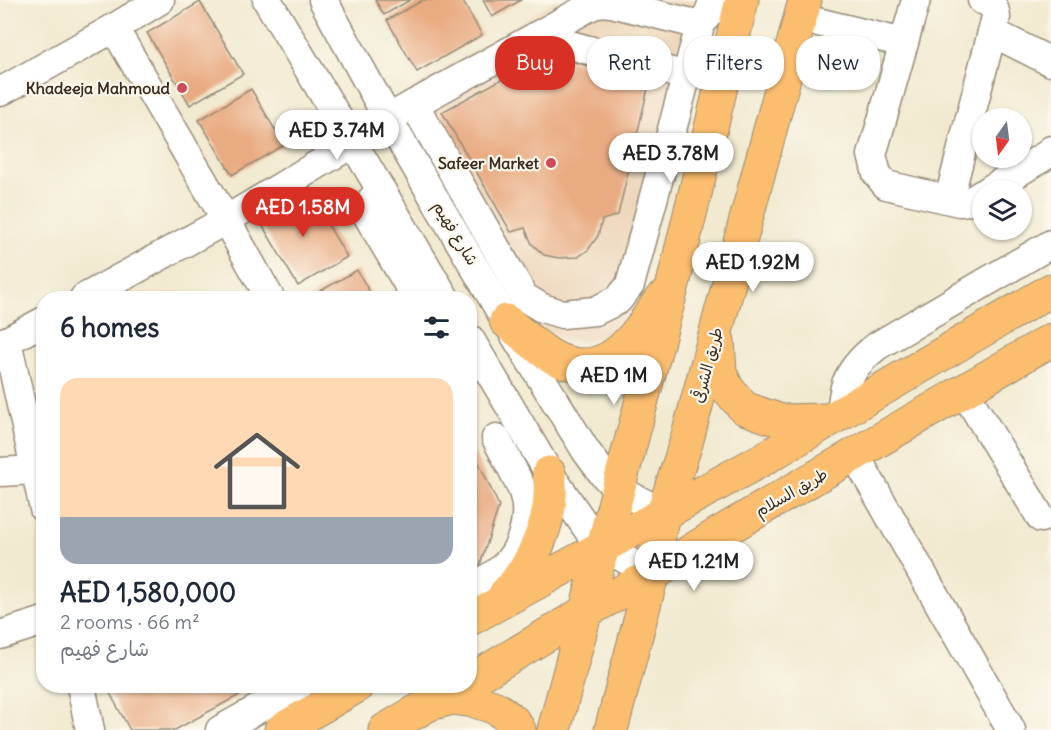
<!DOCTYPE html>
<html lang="en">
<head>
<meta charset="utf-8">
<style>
	:root { --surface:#fff; --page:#f6f6f7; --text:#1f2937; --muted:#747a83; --line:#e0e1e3; --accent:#d93025 }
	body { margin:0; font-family:Delius,"Playpen Sans Arabic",sans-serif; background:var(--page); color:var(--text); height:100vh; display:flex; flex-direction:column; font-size:22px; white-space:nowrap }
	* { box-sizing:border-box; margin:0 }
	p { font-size:20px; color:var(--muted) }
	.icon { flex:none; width:33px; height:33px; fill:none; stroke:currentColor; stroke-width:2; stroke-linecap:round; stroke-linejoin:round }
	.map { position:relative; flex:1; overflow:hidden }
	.drawer { position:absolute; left:36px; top:291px; width:441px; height:402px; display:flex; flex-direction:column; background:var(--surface); border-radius:24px; box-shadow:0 2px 4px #0004 }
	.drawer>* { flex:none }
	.hud { position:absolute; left:495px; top:36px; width:465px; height:54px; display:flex; gap:12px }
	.needle { width:39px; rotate:194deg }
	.controls { position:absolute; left:972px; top:108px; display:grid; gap:12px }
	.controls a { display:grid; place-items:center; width:60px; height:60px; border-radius:50%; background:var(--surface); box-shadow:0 2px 4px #0004; font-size:30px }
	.price { position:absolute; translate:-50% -51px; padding:0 14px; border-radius:21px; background:#fff; color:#222; font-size:20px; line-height:39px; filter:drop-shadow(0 2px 3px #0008) }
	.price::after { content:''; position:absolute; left:50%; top:36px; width:18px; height:14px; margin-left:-9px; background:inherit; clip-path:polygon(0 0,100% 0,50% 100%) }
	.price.selected { background:var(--accent); color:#fff }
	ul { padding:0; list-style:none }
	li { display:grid; align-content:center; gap:12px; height:318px; padding:0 24px }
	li+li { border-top:2px solid var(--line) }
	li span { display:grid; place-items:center; height:186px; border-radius:18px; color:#555 }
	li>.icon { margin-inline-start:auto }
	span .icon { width:108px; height:108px; fill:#fffc; stroke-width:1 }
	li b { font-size:26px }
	h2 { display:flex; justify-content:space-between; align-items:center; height:72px; padding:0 24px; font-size:26px }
	.tag { padding:0 21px; border-radius:24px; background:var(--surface); box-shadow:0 2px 4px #0004; font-size:21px; line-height:54px }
	.tag.selected { background:var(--accent); color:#fff }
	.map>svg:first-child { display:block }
</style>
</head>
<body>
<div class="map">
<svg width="1051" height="730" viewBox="0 0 1051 730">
	<rect width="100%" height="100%" fill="#fbf7ec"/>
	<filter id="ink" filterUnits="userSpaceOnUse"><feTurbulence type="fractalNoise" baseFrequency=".0167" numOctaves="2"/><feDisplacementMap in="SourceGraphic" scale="12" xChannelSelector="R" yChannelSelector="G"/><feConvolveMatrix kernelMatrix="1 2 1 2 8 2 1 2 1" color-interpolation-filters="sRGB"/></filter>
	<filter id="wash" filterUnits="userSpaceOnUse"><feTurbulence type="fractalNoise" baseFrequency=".008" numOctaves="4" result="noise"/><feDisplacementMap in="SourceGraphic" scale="24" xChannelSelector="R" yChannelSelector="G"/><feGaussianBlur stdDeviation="1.35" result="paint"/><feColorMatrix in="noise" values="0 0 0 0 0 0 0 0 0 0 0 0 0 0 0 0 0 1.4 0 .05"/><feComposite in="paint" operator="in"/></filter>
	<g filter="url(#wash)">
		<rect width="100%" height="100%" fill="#f1ead0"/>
		<path fill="#eed7bb" d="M 555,0 L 713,0 L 638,294 L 622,321 L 603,337 L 585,341 L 565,339 L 542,329 L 523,315 L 392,102 Z"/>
		<g id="blocks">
			<g fill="#e9ab82">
				<path d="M 375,0 L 410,0 L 384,15 Z"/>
				<path d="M 423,0 L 462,0 L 482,35 L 417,72 L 387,20 Z"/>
				<path d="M 483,0 L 521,0 L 492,17 Z"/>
				<path d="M 200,2 L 243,74 L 190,105 L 147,33 Z"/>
				<path d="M 542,60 L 556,63 L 567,76 L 571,61 L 649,84 L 618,215 L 602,220 L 598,236 L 588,250 L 578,257 L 559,258 L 544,255 L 532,244 L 525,228 L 511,232 L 442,112 L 513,73 L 524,86 L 530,65 Z"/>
				<path d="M 251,89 L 284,145 L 232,175 L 199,120 Z"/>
				<path d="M 307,189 L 347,257 L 298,286 L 258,218 Z"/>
				<path d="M 357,270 L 373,298 L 311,298 L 310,297 Z"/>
				<path d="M 470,444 L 499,506 L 479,568 L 470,573 Z"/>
				<path d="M 106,686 L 256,686 L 175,730 L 130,730 Z"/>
			</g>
		</g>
	</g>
	<g filter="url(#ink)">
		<use href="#blocks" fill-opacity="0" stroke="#968a77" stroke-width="1.5"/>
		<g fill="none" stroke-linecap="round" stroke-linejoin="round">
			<defs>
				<g id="minor">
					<path d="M 267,0 L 353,143 L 445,298"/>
					<path d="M 323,0 L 388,119 L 506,321 L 586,451 L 603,474 L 619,490 L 663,513"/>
					<path d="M 916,0 L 872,155 L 877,174 L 886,185 L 959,202 L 971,201 L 982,194"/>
					<path d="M 801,18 L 904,43"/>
					<path d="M 114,28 L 226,220 L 270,298"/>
					<path d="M 992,32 L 1051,62"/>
					<path d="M 536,36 L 687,76"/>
					<path d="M 0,92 L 114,28 L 160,0"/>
					<path d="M 414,104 L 524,297 L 542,308 L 562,314 L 595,311 L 618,300 L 630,285 L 701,22"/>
					<path d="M 398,113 L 589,7 L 600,2 L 611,3 L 696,24 C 708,20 710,11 713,0"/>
					<path d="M 989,190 L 1048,154 L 1051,150"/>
					<path d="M 382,191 C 373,198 367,202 366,213 L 416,298"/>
					<path d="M 949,199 L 996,17 C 995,7 992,3 982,0"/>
					<path d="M 84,298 L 226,220 L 353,143"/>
					<path d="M 470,339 L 549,473 L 591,534 L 603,546 L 652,575"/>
					<path d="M 7,341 L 44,509"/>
					<path d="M 0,342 L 7,341 L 44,321"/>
					<path d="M 964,391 L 1041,518"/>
					<path d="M 841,413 C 842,404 843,393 846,384 C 852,368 864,356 877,346 L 1051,244"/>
					<path d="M 855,455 L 1011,730"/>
					<path d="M 0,472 L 35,470 L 44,465"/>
					<path d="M 470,589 C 480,583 491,577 501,569 C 521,552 532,518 523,492 C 516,474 505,456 496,438"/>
					<path d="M 0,635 L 44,621"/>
					<path d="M 81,686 L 90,730"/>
					<path d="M 220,730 L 299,686"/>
				</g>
				<g id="major">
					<path d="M 506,321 C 520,332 544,354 559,360 C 611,380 635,335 661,299"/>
					<path d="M 718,341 L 720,372 L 727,388 L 744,408 L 781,421 L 825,420"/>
					<path d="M 505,594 C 510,588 516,583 520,576 C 535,557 549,521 550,497 C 551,489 550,481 549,473"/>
					<path d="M 470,619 L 760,461 L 1051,290"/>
					<path d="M 470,681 L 585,612 L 652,575 L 718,534 L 1051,340"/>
					<path d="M 429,704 L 452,698 L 475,701 L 496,708 L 513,721 L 519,730"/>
					<path d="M 281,730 L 357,686"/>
					<path d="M 385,730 L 448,693"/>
					<path d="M 554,730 L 674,280 L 742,0"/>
					<path d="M 611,730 L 652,575 L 663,513 L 686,443 L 805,0"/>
				</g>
			</defs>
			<use href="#minor" stroke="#968a77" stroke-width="31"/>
			<use href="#major" stroke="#968a77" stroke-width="35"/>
			<use href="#minor" stroke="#fff" stroke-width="28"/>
			<use href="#major" stroke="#fbbd6e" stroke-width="33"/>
		</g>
	</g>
	<g fill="#d1495b" stroke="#fbf7ec" stroke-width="2">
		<circle cx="182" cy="88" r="6"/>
		<circle cx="551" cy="163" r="6"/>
	</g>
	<g text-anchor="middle" stroke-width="4.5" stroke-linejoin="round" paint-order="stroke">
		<g font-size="16" font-weight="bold" fill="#3b2a1e" stroke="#fbf7ec" text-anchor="end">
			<text x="170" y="94">Khadeeja Mahmoud</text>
			<text x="539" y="169">Safeer Market</text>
		</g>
		<g font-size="16" fill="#3b2a1e" stroke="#fbf7ec">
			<text transform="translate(456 233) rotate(59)" y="6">شارع فهيم</text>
			<text transform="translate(707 365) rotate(-75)" y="6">طريق الشرقى</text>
			<text transform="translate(791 492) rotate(-30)" y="6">طريق السلام</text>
		</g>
	</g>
</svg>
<div class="controls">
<a><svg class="needle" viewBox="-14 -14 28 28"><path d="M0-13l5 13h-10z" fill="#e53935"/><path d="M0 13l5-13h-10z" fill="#747a83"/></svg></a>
<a><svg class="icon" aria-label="layers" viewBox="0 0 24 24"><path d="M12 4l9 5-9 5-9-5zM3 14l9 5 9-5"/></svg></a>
</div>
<b class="price" style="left:337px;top:161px">AED 3.74M</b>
<b class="price" style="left:671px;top:184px">AED 3.78M</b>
<b class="price selected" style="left:303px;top:238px">AED 1.58M</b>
<b class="price" style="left:753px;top:293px">AED 1.92M</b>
<b class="price" style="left:614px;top:406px">AED 1M</b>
<b class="price" style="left:694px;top:592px">AED 1.21M</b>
<div class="hud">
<a class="tag selected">Buy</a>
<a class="tag">Rent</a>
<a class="tag">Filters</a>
<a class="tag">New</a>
</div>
<section class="drawer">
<h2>6 homes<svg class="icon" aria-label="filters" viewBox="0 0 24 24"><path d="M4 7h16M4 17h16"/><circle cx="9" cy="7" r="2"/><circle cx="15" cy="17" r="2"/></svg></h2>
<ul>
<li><span style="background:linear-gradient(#ffd9b3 75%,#9aa5b1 0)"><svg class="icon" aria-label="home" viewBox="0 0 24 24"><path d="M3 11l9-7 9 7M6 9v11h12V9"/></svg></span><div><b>AED 1,580,000</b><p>2 rooms · 66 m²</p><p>شارع فهيم</p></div></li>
</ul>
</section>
</div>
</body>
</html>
